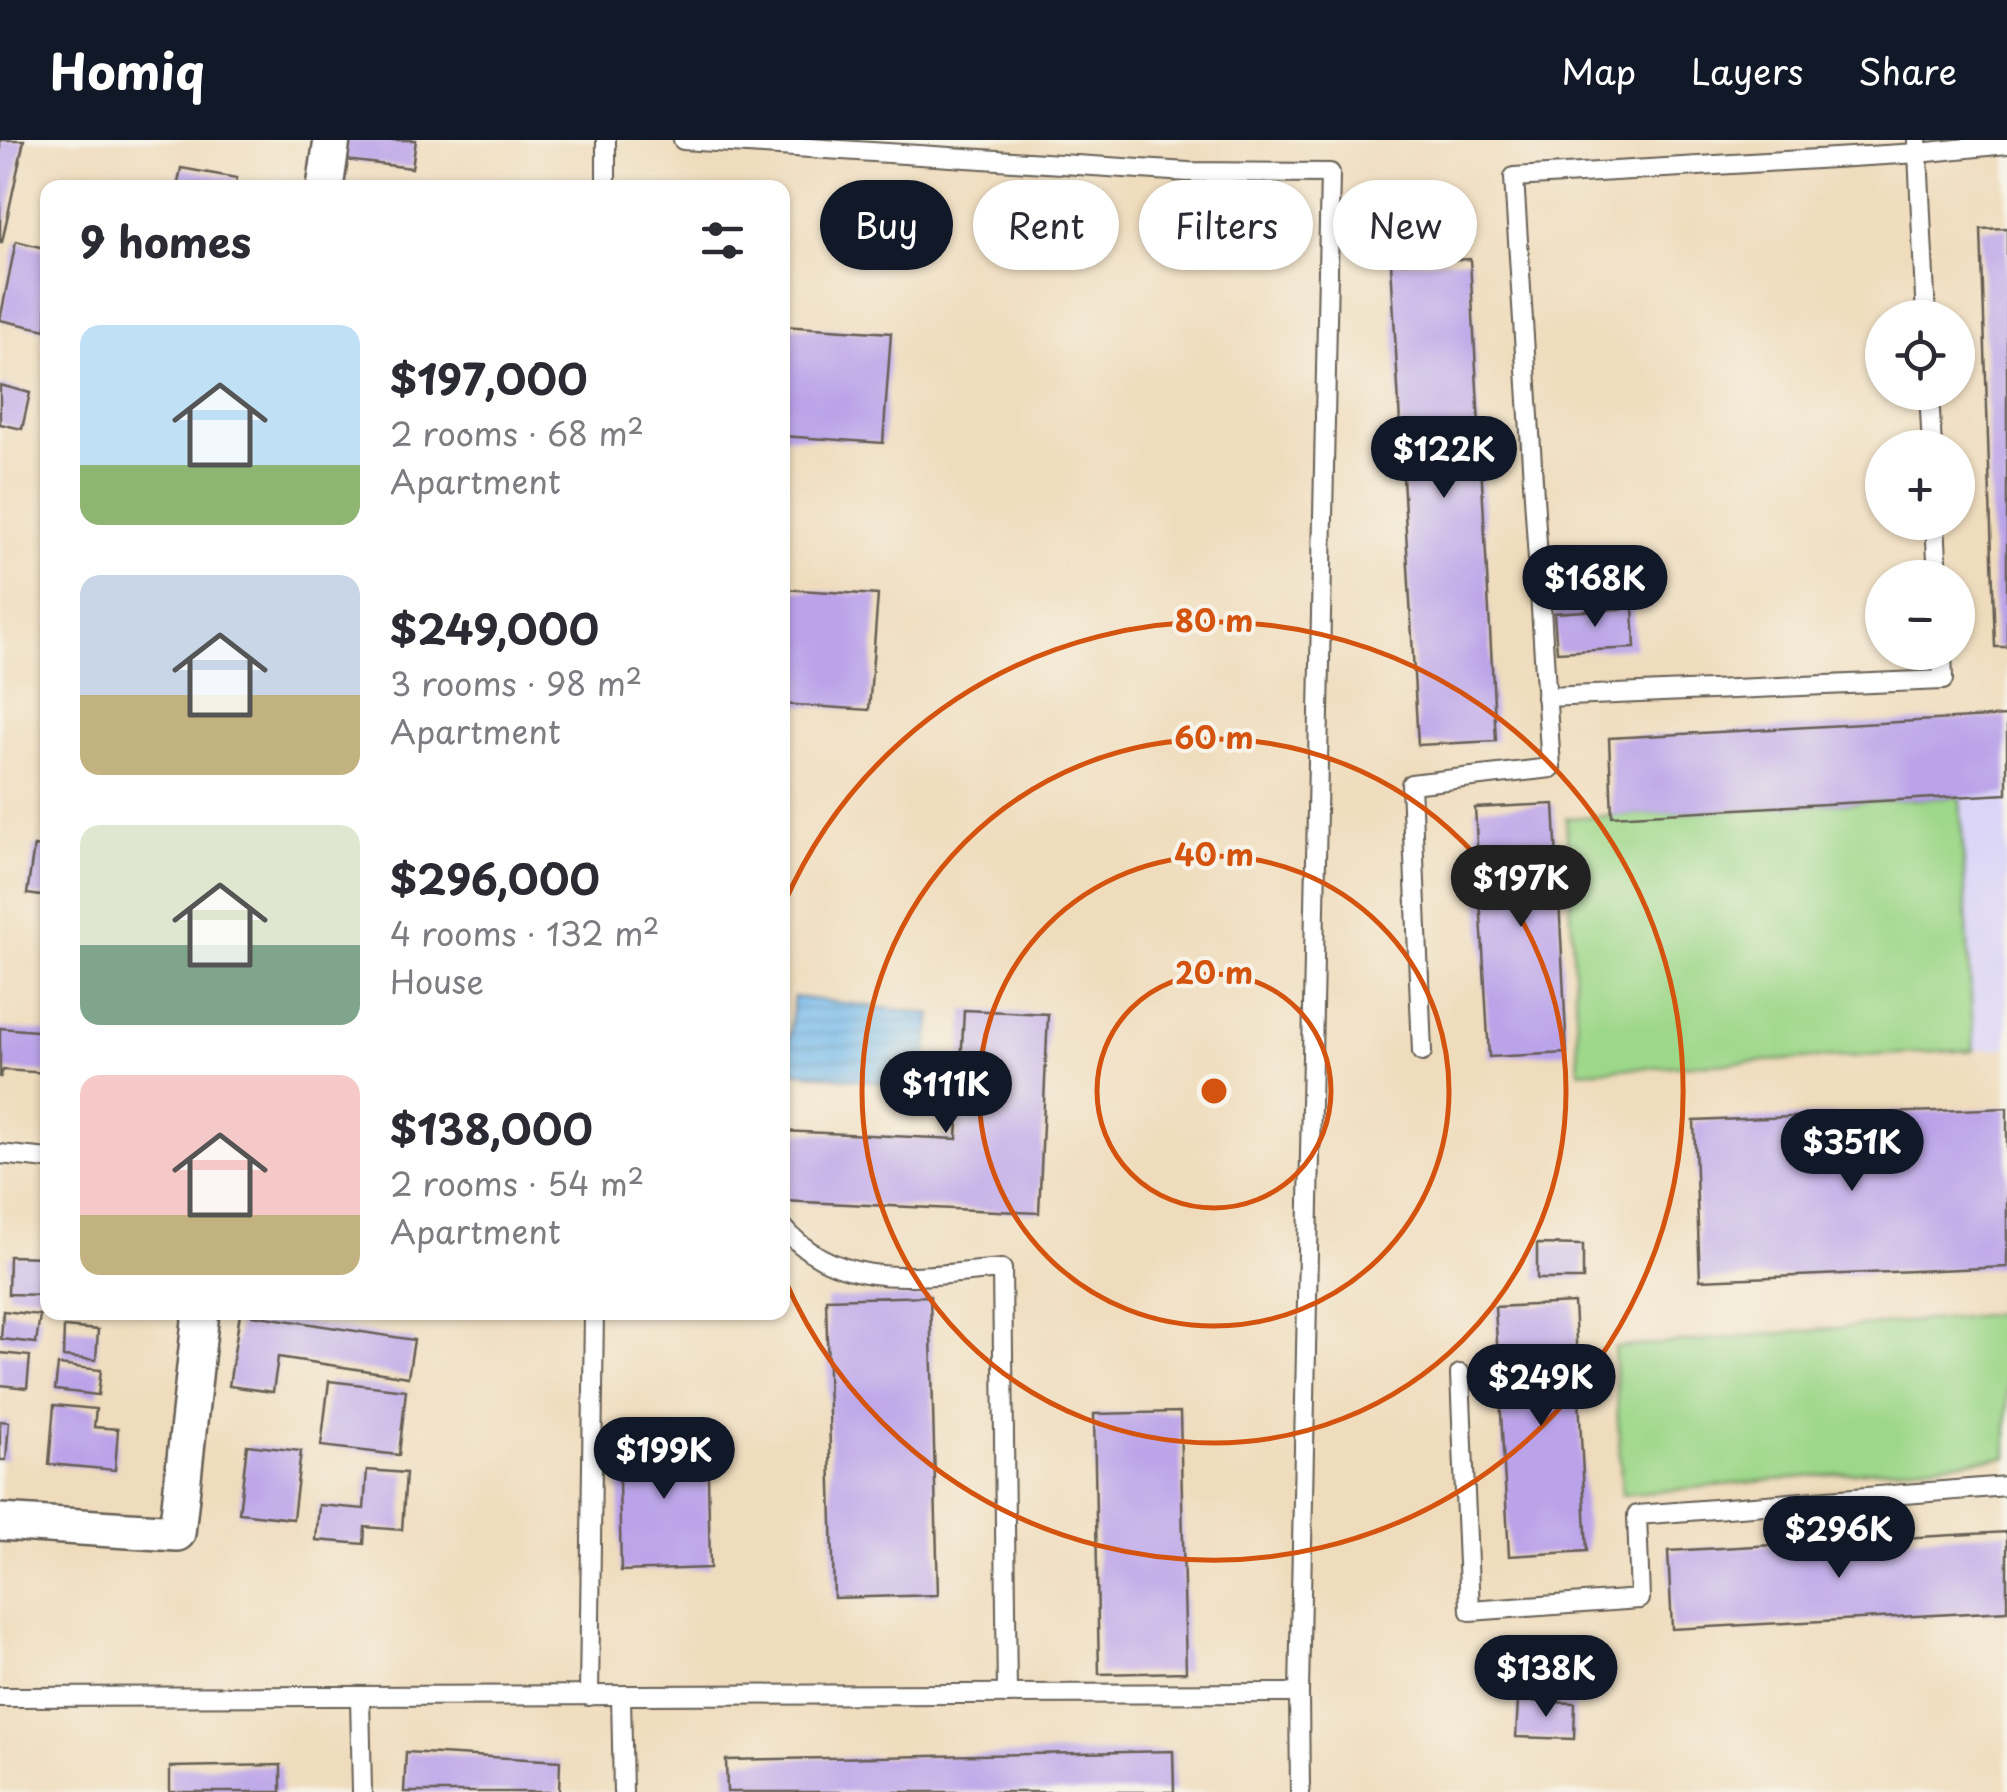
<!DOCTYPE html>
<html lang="en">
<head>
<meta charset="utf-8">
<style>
	:root { --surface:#fff; --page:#f2f2f3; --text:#2b2b33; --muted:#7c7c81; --accent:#111827 }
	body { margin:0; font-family:"Playpen Sans",sans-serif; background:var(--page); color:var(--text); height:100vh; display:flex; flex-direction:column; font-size:38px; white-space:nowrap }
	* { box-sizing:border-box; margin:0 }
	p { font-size:32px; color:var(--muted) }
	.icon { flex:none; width:55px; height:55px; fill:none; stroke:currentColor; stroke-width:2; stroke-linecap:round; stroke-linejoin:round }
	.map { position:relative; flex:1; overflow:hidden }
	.drawer { position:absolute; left:40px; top:40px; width:750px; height:1140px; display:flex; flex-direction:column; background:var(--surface); border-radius:20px; box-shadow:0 2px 8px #0004 }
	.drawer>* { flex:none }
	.guide { position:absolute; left:820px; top:40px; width:950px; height:90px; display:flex; gap:20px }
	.tools { position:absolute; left:1865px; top:160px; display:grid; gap:20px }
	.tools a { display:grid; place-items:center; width:110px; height:110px; border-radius:50%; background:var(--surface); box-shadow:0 2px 8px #0004; font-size:50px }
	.price { position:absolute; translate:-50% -85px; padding:0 22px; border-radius:35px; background:var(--accent); color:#fff; font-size:32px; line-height:65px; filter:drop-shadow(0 2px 5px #0008) }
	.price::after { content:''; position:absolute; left:50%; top:60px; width:30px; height:22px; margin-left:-15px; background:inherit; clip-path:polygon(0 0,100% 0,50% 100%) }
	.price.selected { background:#222; color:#fff }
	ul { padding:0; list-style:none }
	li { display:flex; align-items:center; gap:30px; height:250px; padding:0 40px }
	li span { display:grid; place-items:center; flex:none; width:280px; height:200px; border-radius:20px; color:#555 }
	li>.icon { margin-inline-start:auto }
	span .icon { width:120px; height:120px; fill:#fffc; stroke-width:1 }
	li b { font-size:42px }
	h2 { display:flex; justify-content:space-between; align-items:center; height:120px; padding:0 40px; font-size:42px }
	.tag { padding:0 35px; border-radius:45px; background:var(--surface); box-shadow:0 2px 8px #0004; font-size:35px; line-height:90px }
	.tag.selected { background:var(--accent); color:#fff }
	header { display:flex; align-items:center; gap:60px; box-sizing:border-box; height:140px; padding:0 50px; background:var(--accent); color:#fff }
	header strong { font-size:48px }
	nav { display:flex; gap:55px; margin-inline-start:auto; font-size:35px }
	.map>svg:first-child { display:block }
</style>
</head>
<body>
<header>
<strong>Homiq</strong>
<nav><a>Map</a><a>Layers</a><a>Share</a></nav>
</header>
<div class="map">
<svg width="2007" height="1652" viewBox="0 0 2007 1652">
	<defs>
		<pattern id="water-rules" width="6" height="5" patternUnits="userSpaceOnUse" patternTransform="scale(2.5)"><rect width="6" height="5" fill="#75baeb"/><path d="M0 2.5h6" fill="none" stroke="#659fc9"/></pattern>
	</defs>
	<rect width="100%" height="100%" fill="#f7f3e8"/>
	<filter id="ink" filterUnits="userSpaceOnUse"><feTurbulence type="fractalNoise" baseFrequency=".01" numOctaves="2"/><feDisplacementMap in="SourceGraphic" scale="20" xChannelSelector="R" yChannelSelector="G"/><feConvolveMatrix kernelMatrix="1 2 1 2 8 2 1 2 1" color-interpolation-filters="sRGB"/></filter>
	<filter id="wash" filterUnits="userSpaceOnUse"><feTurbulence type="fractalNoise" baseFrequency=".0048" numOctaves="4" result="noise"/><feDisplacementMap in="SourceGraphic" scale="40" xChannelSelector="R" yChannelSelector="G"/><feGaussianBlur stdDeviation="2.25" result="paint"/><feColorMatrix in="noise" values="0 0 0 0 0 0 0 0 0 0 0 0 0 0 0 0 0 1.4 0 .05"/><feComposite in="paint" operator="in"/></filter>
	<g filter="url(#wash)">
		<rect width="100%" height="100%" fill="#efdcbc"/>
		<path fill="#dbd6f7" d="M 2007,654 L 2007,908 L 1974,910 L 1960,657 Z"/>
		<g fill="#9dd789" stroke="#5c7a52" stroke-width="2.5">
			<path d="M 1960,657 L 1974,910 L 1579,931 L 1566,678 Z"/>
			<path d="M 2007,1173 L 2007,1317 L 1622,1355 L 1614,1208 Z"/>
		</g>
		<path fill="url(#water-rules)" stroke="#486b84" stroke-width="2.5" d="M 794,857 L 932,874 L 922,948 L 785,930 Z"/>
		<g id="blocks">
			<g fill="#baa3e9">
				<path d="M 0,0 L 24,0 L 2,102 L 0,102 Z"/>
				<path d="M 340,0 L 416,0 L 412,28 L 337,19 Z"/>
				<path d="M 181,28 L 237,38 L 235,48 L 177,48 Z"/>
				<path d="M 2007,88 L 2007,507 L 1995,507 L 1981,89 Z"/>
				<path d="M 16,101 L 48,109 L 46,190 L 0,180 Z"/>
				<path d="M 1470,119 L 1496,601 L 1418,605 L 1391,123 Z"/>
				<path d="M 782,186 L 891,193 L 883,303 L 782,296 Z"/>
				<path d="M 0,245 L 30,253 L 22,289 L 0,284 Z"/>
				<path d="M 782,449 L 878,455 L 869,570 L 782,564 Z"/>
				<path d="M 1633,468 L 1635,508 L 1557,512 L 1554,473 Z"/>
				<path d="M 2007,576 L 2007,654 L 1612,676 L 1609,598 Z"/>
				<path d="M 1554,664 L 1567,913 L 1489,917 L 1475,668 Z"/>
				<path d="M 34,706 L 48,708 L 48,757 L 27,754 Z"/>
				<path d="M 964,870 L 1048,874 L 1039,1073 L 782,1061 L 782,991 L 957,999 Z"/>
				<path d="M 0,888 L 48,892 L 48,933 L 3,930 L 0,938 Z"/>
				<path d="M 2007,968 L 2007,1127 L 1700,1140 L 1694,981 Z"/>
				<path d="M 1537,1104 L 1583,1105 L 1583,1139 L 1537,1139 Z"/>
				<path d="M 9,1116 L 44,1117 L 42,1155 L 8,1154 Z"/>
				<path d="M 930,1156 L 938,1455 L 834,1458 L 826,1159 Z"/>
				<path d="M 1574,1163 L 1587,1411 L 1509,1416 L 1495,1167 Z"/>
				<path d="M 3,1171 L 40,1175 L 36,1203 L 1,1199 Z"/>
				<path d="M 240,1173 L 414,1200 L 408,1237 L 278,1217 L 273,1252 L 229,1246 Z"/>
				<path d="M 64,1187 L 98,1190 L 96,1220 L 63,1217 Z"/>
				<path d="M 0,1213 L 30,1216 L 27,1248 L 0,1245 Z"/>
				<path d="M 58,1225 L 101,1230 L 98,1255 L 55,1250 Z"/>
				<path d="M 329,1241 L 406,1250 L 399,1315 L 321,1306 Z"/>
				<path d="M 54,1265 L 96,1269 L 94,1287 L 118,1289 L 115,1330 L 49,1324 Z"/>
				<path d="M 1180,1272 L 1186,1532 L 1099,1534 L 1094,1274 Z"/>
				<path d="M 0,1281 L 9,1282 L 6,1320 L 0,1320 Z"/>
				<path d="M 707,1292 L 710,1428 L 621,1431 L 618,1295 Z"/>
				<path d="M 247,1305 L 301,1311 L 293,1379 L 239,1373 Z"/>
				<path d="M 367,1330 L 406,1333 L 402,1390 L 365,1387 L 364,1404 L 316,1400 L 319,1365 L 364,1369 Z"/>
				<path d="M 2007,1392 L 2007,1471 L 1672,1489 L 1668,1411 Z"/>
				<path d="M 1518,1561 L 1575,1563 L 1574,1599 L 1516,1597 Z"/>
				<path d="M 1173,1611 L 1174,1652 L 727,1652 L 726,1620 Z"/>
				<path d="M 406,1612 L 560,1621 L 559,1652 L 404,1652 Z"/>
				<path d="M 281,1625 L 281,1652 L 170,1652 L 170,1627 Z"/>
			</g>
		</g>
	</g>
	<g filter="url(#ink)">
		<use href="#blocks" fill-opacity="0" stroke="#665f54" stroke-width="2.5"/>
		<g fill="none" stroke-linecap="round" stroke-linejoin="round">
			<defs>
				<g id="service">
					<path d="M 683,0 L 1188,32 L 1330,33 L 1299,1553 L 1300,1652"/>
					<path d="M 1917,0 L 1918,13 L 2007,4"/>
					<path d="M 606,48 L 606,0"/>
					<path d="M 1929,252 L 1932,308"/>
					<path d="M 1935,382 L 1938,438"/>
					<path d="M 1546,557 L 1943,540 L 1942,512"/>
					<path d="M 1422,912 L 1411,644 L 1551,628 L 1514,37 L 1918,13 L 1926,178"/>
					<path d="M 0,1014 L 48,1019"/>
					<path d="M 782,1086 C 839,1154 924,1135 1002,1129 L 1007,1554"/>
					<path d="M 1460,1234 L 1470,1471 L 1640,1459 L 1637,1375 L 2007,1346"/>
					<path d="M 589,1556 L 594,1172"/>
					<path d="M 621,1556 L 623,1652"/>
					<path d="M 0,1557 L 1299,1553"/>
					<path d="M 360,1557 L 362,1652"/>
				</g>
				<g id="minor">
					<path d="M 325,48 L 332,0"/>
					<path d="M 0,1382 L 177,1393 L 201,1172"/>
				</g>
			</defs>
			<use href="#service" stroke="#665f54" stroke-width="22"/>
			<use href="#minor" stroke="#665f54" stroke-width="40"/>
			<use href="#service" stroke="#fff" stroke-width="18"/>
			<use href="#minor" stroke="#fff" stroke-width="35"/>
		</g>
	</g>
	<g fill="none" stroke="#d4530e" stroke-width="5">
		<circle cx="1214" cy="951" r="117"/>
		<circle cx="1214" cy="951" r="235"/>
		<circle cx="1214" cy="951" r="352"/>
		<path d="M784 764A469 469 0 1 1 784 1138"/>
	</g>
	<circle cx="1214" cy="951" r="15" fill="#d4530e" stroke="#f7f3e8" stroke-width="5"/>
	<g font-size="30" text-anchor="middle" font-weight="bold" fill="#d4530e" stroke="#f7f3e8" stroke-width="8" stroke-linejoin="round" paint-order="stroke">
		<text x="1214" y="492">80 m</text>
		<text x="1214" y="609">60 m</text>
		<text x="1214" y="726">40 m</text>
		<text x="1214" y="844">20 m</text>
	</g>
</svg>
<div class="tools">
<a><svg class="icon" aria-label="locate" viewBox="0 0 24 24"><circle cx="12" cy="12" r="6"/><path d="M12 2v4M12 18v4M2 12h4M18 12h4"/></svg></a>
<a>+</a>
<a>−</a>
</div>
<b class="price" style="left:1444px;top:361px">$122K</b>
<b class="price" style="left:1595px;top:490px">$168K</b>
<b class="price selected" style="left:1521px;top:790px">$197K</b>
<b class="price" style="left:946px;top:996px">$111K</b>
<b class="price" style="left:1852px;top:1054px">$351K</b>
<b class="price" style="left:1541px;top:1289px">$249K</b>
<b class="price" style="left:664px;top:1362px">$199K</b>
<b class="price" style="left:1839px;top:1441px">$296K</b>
<b class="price" style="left:1546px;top:1580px">$138K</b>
<div class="guide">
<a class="tag selected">Buy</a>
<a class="tag">Rent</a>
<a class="tag">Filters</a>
<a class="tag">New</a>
</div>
<section class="drawer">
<h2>9 homes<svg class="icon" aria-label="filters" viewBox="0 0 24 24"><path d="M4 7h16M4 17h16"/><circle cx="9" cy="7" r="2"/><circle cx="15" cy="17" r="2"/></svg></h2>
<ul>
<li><span style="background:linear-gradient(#bfe0f5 70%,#8fb573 0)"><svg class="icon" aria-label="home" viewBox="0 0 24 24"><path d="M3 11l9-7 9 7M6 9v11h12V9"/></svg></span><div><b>$197,000</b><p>2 rooms · 68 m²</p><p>Apartment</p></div></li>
<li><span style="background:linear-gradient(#c9d6e8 60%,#c2b280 0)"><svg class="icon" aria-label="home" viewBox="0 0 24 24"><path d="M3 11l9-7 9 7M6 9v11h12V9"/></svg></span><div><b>$249,000</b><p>3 rooms · 98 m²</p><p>Apartment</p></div></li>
<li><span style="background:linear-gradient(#dfe7d0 60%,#7fa58c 0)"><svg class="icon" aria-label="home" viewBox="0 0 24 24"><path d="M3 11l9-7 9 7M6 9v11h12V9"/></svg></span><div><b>$296,000</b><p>4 rooms · 132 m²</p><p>House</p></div></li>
<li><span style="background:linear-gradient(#f6c9c9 70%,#c2b280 0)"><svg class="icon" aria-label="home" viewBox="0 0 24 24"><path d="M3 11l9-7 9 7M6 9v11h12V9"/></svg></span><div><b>$138,000</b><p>2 rooms · 54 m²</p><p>Apartment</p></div></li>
</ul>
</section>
</div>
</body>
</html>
